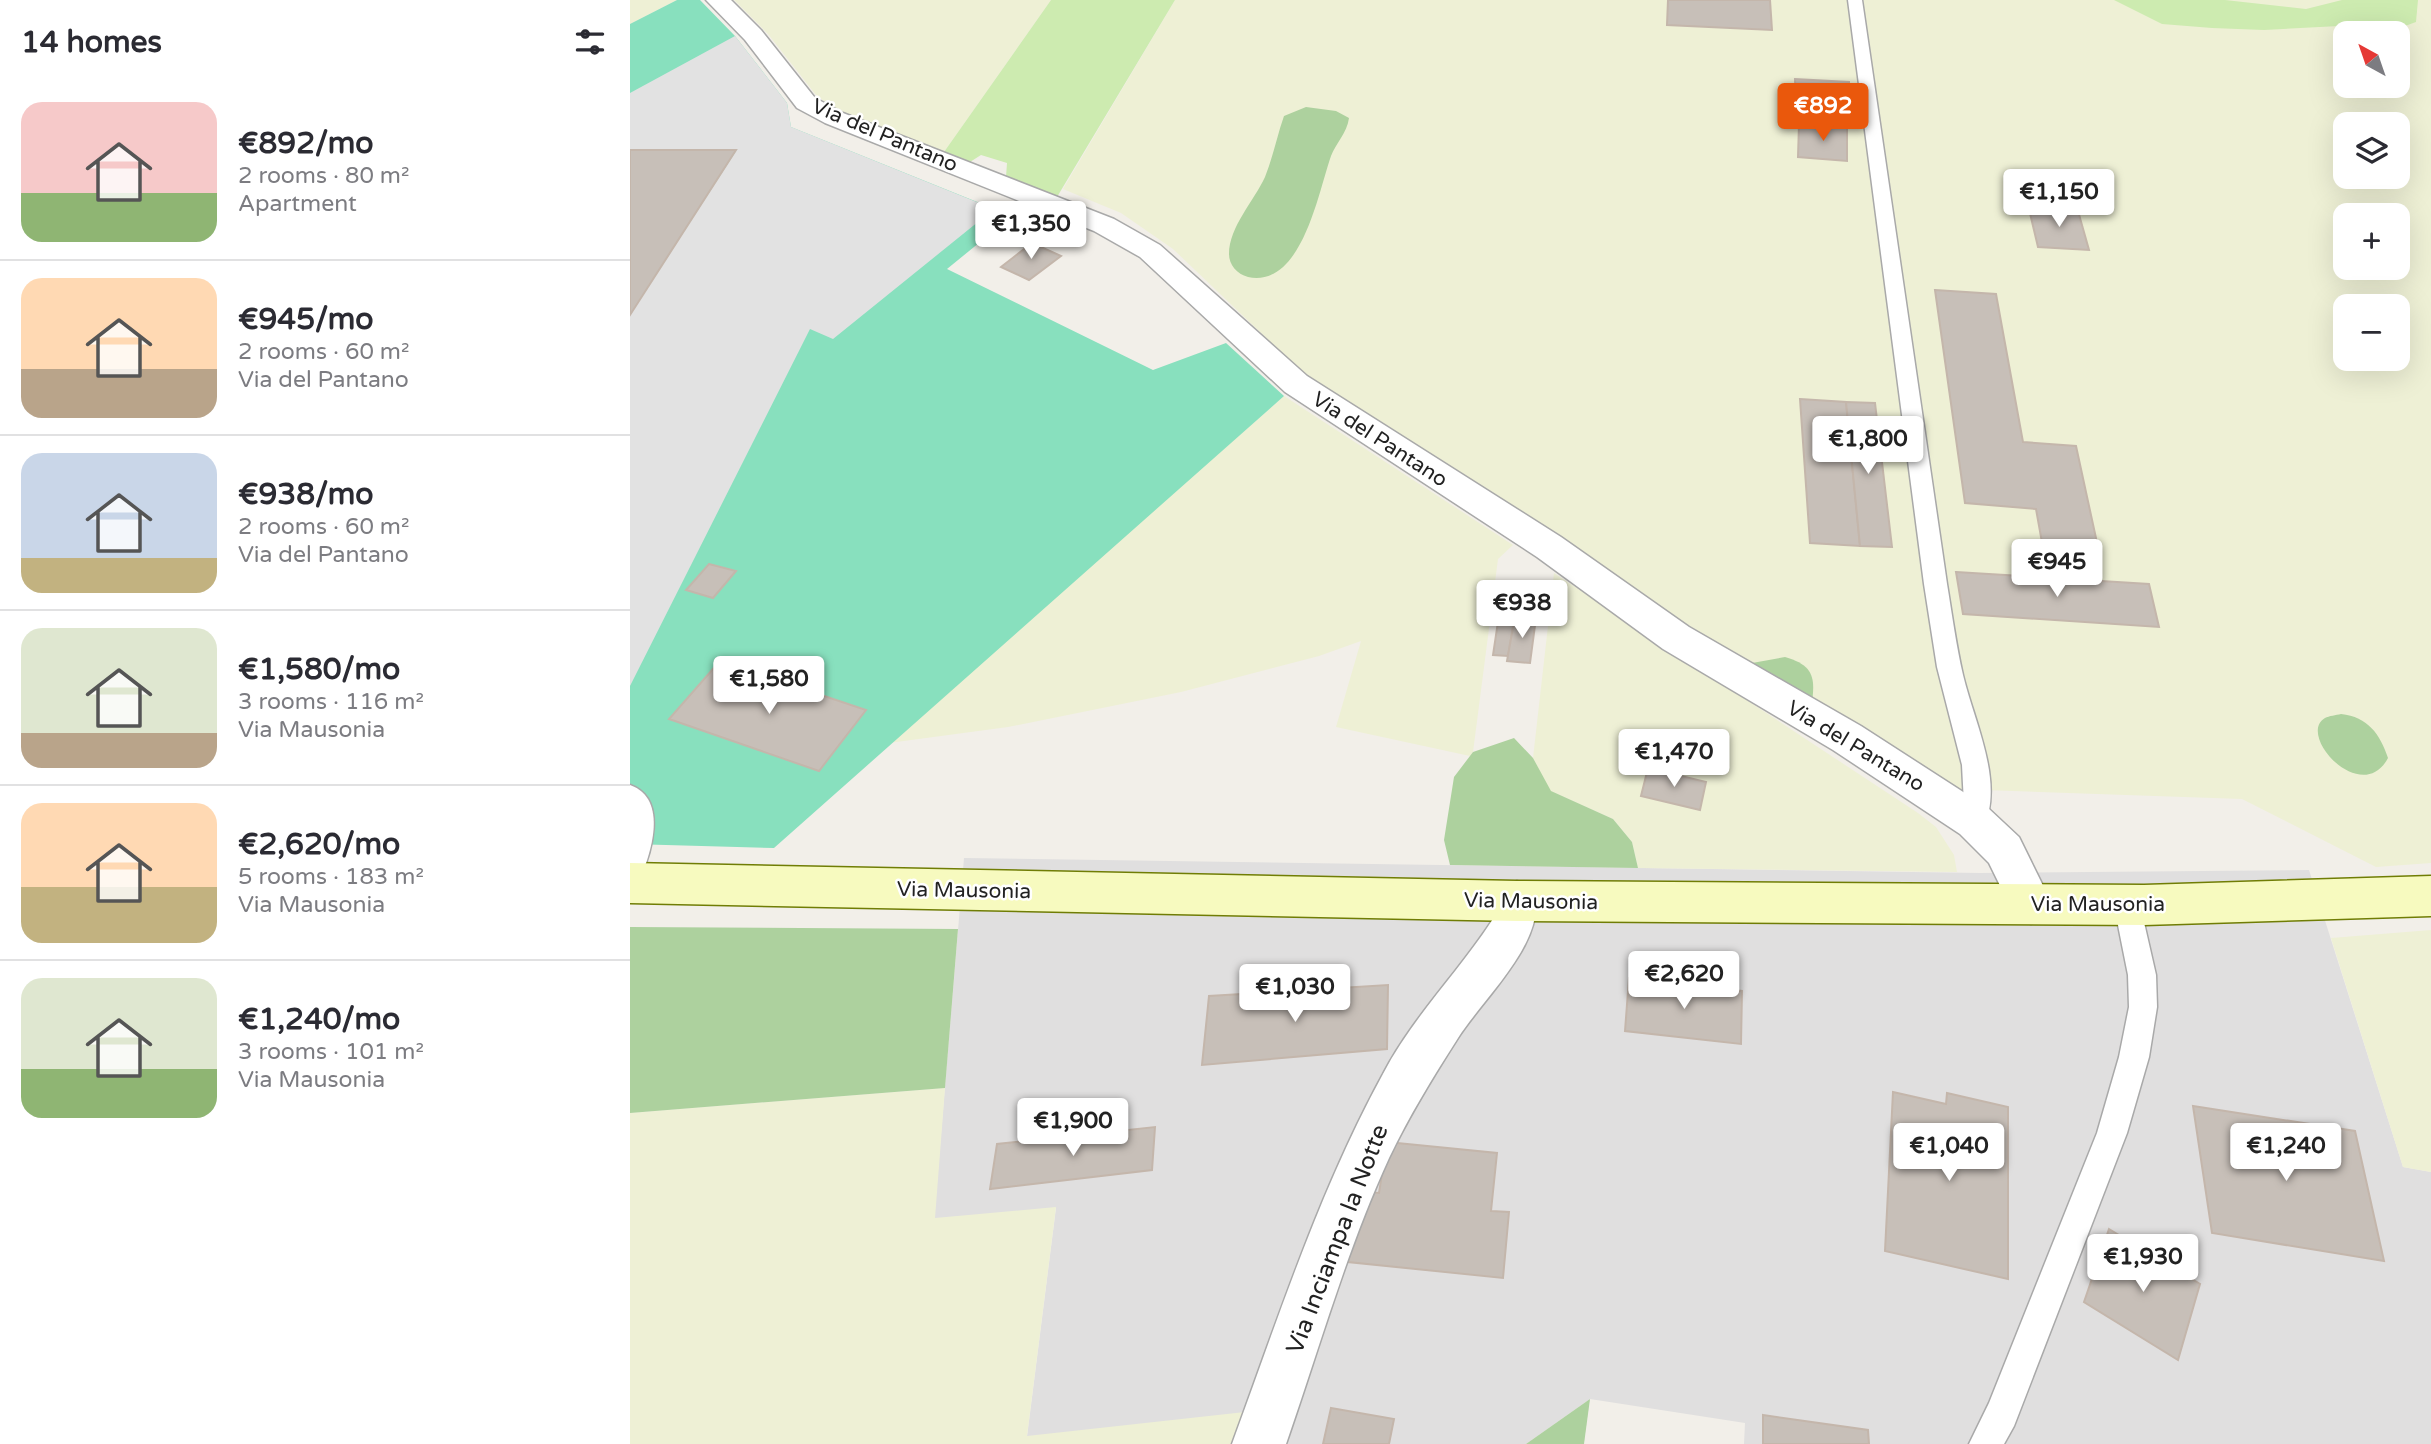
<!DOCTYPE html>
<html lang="en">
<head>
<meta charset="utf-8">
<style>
	:root { --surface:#fff; --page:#f2f2f3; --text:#2b2b33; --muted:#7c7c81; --line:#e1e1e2; --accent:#ea580c }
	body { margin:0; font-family:"Varela Round",sans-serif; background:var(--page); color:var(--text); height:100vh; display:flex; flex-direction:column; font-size:26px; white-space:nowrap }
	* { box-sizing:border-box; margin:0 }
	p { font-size:23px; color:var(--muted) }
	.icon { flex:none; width:38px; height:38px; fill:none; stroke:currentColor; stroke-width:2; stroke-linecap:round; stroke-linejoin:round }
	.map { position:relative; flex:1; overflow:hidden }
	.panel { display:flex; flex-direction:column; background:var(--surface); width:630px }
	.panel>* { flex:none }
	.needle { width:46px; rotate:320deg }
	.buttons { position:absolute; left:1703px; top:21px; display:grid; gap:14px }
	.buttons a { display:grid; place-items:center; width:77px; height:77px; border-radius:14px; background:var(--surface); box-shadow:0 7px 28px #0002; font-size:35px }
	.price { position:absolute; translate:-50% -60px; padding:0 16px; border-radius:7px; background:#fff; color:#222; font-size:23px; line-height:46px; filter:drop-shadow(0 2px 4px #0008) }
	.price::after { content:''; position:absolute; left:50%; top:42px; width:21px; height:16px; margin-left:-10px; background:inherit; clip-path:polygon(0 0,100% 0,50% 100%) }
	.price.selected { background:var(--accent); color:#fff }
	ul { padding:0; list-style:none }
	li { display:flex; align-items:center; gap:21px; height:175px; padding:0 21px }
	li+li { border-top:2px solid var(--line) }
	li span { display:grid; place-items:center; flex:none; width:196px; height:140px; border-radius:21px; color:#555 }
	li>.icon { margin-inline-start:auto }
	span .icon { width:84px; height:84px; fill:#fffc; stroke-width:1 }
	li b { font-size:30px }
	h2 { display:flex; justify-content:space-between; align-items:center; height:84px; padding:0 21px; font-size:30px }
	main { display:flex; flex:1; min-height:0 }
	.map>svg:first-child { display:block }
</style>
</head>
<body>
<main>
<section class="panel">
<h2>14 homes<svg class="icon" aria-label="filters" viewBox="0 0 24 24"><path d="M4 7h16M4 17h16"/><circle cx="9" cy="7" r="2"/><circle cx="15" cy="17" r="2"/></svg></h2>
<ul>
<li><span style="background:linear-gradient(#f6c9c9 65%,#8fb573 0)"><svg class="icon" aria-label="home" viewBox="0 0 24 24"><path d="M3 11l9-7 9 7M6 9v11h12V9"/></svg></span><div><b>€892/mo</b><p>2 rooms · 80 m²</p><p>Apartment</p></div></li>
<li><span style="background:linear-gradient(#ffd9b3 65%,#b9a48a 0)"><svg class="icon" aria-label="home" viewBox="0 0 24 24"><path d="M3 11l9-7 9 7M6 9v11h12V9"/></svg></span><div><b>€945/mo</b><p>2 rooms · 60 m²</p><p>Via del Pantano</p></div></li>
<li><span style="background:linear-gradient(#c9d6e8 75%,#c2b280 0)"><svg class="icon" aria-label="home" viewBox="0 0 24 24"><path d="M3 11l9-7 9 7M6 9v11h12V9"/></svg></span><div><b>€938/mo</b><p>2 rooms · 60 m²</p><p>Via del Pantano</p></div></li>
<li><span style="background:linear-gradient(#dfe7d0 75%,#b9a48a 0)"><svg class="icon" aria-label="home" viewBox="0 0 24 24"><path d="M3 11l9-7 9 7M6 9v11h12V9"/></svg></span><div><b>€1,580/mo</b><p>3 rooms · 116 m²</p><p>Via Mausonia</p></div></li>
<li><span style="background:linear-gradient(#ffd9b3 60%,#c2b280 0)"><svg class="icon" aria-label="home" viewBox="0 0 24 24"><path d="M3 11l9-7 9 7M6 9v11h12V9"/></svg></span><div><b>€2,620/mo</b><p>5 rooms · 183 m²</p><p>Via Mausonia</p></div></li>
<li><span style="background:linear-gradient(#dfe7d0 65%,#8fb573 0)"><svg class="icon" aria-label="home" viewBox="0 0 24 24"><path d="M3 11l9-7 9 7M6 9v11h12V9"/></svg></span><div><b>€1,240/mo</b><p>3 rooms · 101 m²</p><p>Via Mausonia</p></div></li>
</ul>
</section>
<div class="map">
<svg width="1801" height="1444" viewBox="0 0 1801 1444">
	<rect width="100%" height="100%" fill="#f2efe9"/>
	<path fill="#e0dfdf" d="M 334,858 L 1350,873 L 1679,870 L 1773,1167 L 1801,1172 L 1801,1444 L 1114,1444 L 1115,1423 L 960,1399 L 896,1444 L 605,1444 L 615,1413 L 397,1437 L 426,1208 L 304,1219 Z"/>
	<g fill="#eef0d5" fill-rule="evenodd">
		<path d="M 0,0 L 47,0 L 0,24 Z"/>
		<path d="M 104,0 L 421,0 L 314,152 L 236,123 L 202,107 L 186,95 L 138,34 Z"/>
		<path d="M 545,0 L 1801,0 L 1801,863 L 1746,867 L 1612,799 L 1296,788 L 677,377 L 543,249 L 491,213 L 433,189 ZM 1715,33 L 1768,33 L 1768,86 L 1715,86 ZM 1715,124 L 1768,124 L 1768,177 L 1715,177 ZM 1715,215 L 1768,215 L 1768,268 L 1715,268 ZM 1715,306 L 1768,306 L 1768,359 L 1715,359 Z"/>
		<path d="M 654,396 L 883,545 L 868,559 L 843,752 L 840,756 L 706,727 L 731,641 L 689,656 L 551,692 L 378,727 L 259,743 Z"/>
		<path d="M 924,573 L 1288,813 L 1306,827 L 1324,855 L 1327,872 L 1008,868 L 1002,842 L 983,819 L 920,791 L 903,758 Z"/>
		<path d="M 1801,930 L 1801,1172 L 1773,1167 L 1701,938 Z"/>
		<path d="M 315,1088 L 305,1218 L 426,1207 L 397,1436 L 615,1412 L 605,1444 L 0,1444 L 0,1113 Z"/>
	</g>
	<g fill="#cdebb0">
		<path d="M 421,0 L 545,0 L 427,197 L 376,177 L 377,163 L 351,155 L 340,162 L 314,152 Z"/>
		<path d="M 1484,0 L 1595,0 L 1676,9 L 1712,0 L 1788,0 L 1786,22 L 1764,30 L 1709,26 L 1634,30 L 1582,28 L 1532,24 Z"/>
	</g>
	<g fill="#add19e">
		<path d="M 676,107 L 706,111 L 719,118 C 717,133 706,143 701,156 C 688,193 672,288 618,277 C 607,274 599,265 599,254 C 599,227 624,201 635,177 C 643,157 647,136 654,116 Z"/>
		<path d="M 1155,657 C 1187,666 1185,681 1181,710 L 1111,665 Z"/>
		<path d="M 1711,714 C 1738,717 1750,734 1758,758 C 1732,807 1666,735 1695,718 C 1699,716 1706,715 1711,714 Z"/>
		<path d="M 884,738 L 903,758 L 921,791 L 983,819 L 1002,842 L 1008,868 L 820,865 L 814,840 L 824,777 L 843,752 Z"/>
		<path d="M 0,927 L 328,929 L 315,1088 L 0,1113 Z"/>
		<path d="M 960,1399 L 954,1444 L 896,1444 Z"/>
	</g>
	<path fill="#88e0be" d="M 47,0 L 70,0 L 105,36 L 157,103 L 161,127 L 382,216 L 317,269 L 523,370 L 596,343 L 654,396 L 144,848 L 0,844 L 0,24 Z"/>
	<path fill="#e2e2e2" d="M 105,36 L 157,103 L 161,127 L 364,209 L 203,339 L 180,329 L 0,686 L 0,315 L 106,151 L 0,150 L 0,93 Z"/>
	<g fill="#c7bfb8" stroke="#c4b6ab" stroke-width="2">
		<path d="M 1038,0 L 1140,0 L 1142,30 L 1037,25 Z"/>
		<path d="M 1165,79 L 1219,82 L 1221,119 L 1166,115 Z"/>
		<path d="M 1169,124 L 1217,128 L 1217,161 L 1168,157 Z"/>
		<path d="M 0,150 L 106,150 L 0,315 Z"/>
		<path d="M 1399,209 L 1448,211 L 1459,250 L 1408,247 Z"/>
		<path d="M 402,243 L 431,256 L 399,280 L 371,267 Z"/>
		<path d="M 1305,290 L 1366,294 L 1393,442 L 1446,446 L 1469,552 L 1413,548 L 1406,509 L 1335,503 Z"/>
		<path d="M 1170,399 L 1216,402 L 1230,546 L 1180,543 Z"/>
		<path d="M 1216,402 L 1245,403 L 1262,547 L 1230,546 Z"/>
		<path d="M 79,564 L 106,571 L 83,598 L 56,590 Z"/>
		<path d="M 1326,572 L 1519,584 L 1529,627 L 1333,614 Z"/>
		<path d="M 869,615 L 885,616 L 878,656 L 863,655 Z"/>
		<path d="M 885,616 L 906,618 L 900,663 L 877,661 Z"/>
		<path d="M 90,661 L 236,710 L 189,771 L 39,719 Z"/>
		<path d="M 1018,768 L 1076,782 L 1070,810 L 1011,796 Z"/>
		<path d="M 999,978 L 1112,991 L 1111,1044 L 995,1031 Z"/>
		<path d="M 758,985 L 757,1049 L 572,1065 L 579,996 Z"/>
		<path d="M 1263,1092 L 1316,1104 L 1317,1093 L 1378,1107 L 1378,1279 L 1255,1251 Z"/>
		<path d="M 1563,1106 L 1725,1131 L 1754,1261 L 1582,1233 Z"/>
		<path d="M 525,1127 L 522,1170 L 360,1189 L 367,1144 Z"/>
		<path d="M 757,1142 L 867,1153 L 861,1211 L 879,1212 L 873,1278 L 718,1262 L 730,1191 L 749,1193 Z"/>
		<path d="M 1479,1229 L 1570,1284 L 1548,1360 L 1454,1302 Z"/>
		<path d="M 701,1408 L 764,1419 L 759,1444 L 693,1444 Z"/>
		<path d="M 1133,1415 L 1238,1430 L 1239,1444 L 1133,1444 Z"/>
	</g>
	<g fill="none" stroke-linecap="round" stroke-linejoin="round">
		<defs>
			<g id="service">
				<path d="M 1218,0 L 1232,0 L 1317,584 C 1322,614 1326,645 1333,675 C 1344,722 1375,782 1353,829 L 1344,833 L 1335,829 L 1331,821 L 1334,804 L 1332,765 L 1307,667 L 1294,584 Z"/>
				<path d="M 0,785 C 39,799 21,854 9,881 L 0,884 Z"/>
				<path d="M 1497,892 L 1507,896 L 1510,905 L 1526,975 L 1527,1007 L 1519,1057 L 1497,1133 L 1384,1426 L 1374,1444 L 1339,1444 L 1359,1403 L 1467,1133 L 1489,1057 L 1499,1007 L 1498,975 L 1484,905 L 1487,896 Z"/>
			</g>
			<g id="minor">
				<path d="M 76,0 L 101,0 L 131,30 L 185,98 L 213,113 L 484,219 L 530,245 L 677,376 L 931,537 L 1059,627 L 1231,726 L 1358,808 L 1389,837 L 1422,904 L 1416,918 L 1401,924 L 1386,918 L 1359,863 L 1330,834 L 1203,750 L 1033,649 L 907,557 L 655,392 L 510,257 L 464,231 L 195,123 L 167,108 L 115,40 Z"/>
				<path d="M 887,881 L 902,887 C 923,936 853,998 828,1038 C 803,1077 779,1116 759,1158 C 717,1249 689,1349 656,1444 L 602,1444 C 648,1319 689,1191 753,1074 C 782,1018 827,974 861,922 C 868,912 867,898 872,887 Z"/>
			</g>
			<path id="secondary" d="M 0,863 L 887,881 L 1514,885 L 1801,876 L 1801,916 L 1514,925 L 887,921 L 0,903 Z"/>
		</defs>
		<use href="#service" stroke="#a9a9a9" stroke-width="3"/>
		<use href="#minor" stroke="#a9a9a9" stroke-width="3"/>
		<use href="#secondary" stroke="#707d05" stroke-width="3"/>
		<use href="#service" fill="#fff" fill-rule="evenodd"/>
		<use href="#minor" fill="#fff" fill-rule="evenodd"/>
		<use href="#secondary" fill="#f7fabf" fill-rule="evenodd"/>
	</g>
	<g text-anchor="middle" stroke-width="5" stroke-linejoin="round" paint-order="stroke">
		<g font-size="21" fill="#222" stroke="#fff">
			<text transform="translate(255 135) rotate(23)" y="7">Via del Pantano</text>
			<text transform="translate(750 439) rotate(33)" y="7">Via del Pantano</text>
			<text transform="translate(1226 746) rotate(31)" y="7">Via del Pantano</text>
			<text transform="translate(334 890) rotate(1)" y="7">Via Mausonia</text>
			<text transform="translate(901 901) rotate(1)" y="7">Via Mausonia</text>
			<text x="1468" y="911">Via Mausonia</text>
		</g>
		<g font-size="24" fill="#222" stroke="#fff">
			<text transform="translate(707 1239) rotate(-69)" y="8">Via Inciampa la Notte</text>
		</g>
	</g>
</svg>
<div class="buttons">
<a><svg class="needle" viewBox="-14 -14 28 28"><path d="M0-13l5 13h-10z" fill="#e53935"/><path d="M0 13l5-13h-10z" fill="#7c7c81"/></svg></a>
<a><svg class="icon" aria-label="layers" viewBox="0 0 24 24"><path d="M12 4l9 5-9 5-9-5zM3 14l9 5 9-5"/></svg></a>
<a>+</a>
<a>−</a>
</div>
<b class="price selected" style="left:1193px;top:143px">€892</b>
<b class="price" style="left:1429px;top:229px">€1,150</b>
<b class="price" style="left:401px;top:261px">€1,350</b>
<b class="price" style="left:1238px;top:476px">€1,800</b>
<b class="price" style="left:1427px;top:599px">€945</b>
<b class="price" style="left:892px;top:640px">€938</b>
<b class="price" style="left:139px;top:716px">€1,580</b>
<b class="price" style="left:1044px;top:789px">€1,470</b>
<b class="price" style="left:1054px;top:1011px">€2,620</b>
<b class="price" style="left:665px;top:1024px">€1,030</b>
<b class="price" style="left:443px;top:1158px">€1,900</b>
<b class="price" style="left:1319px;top:1183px">€1,040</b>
<b class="price" style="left:1656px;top:1183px">€1,240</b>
<b class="price" style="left:1513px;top:1294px">€1,930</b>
</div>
</main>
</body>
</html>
